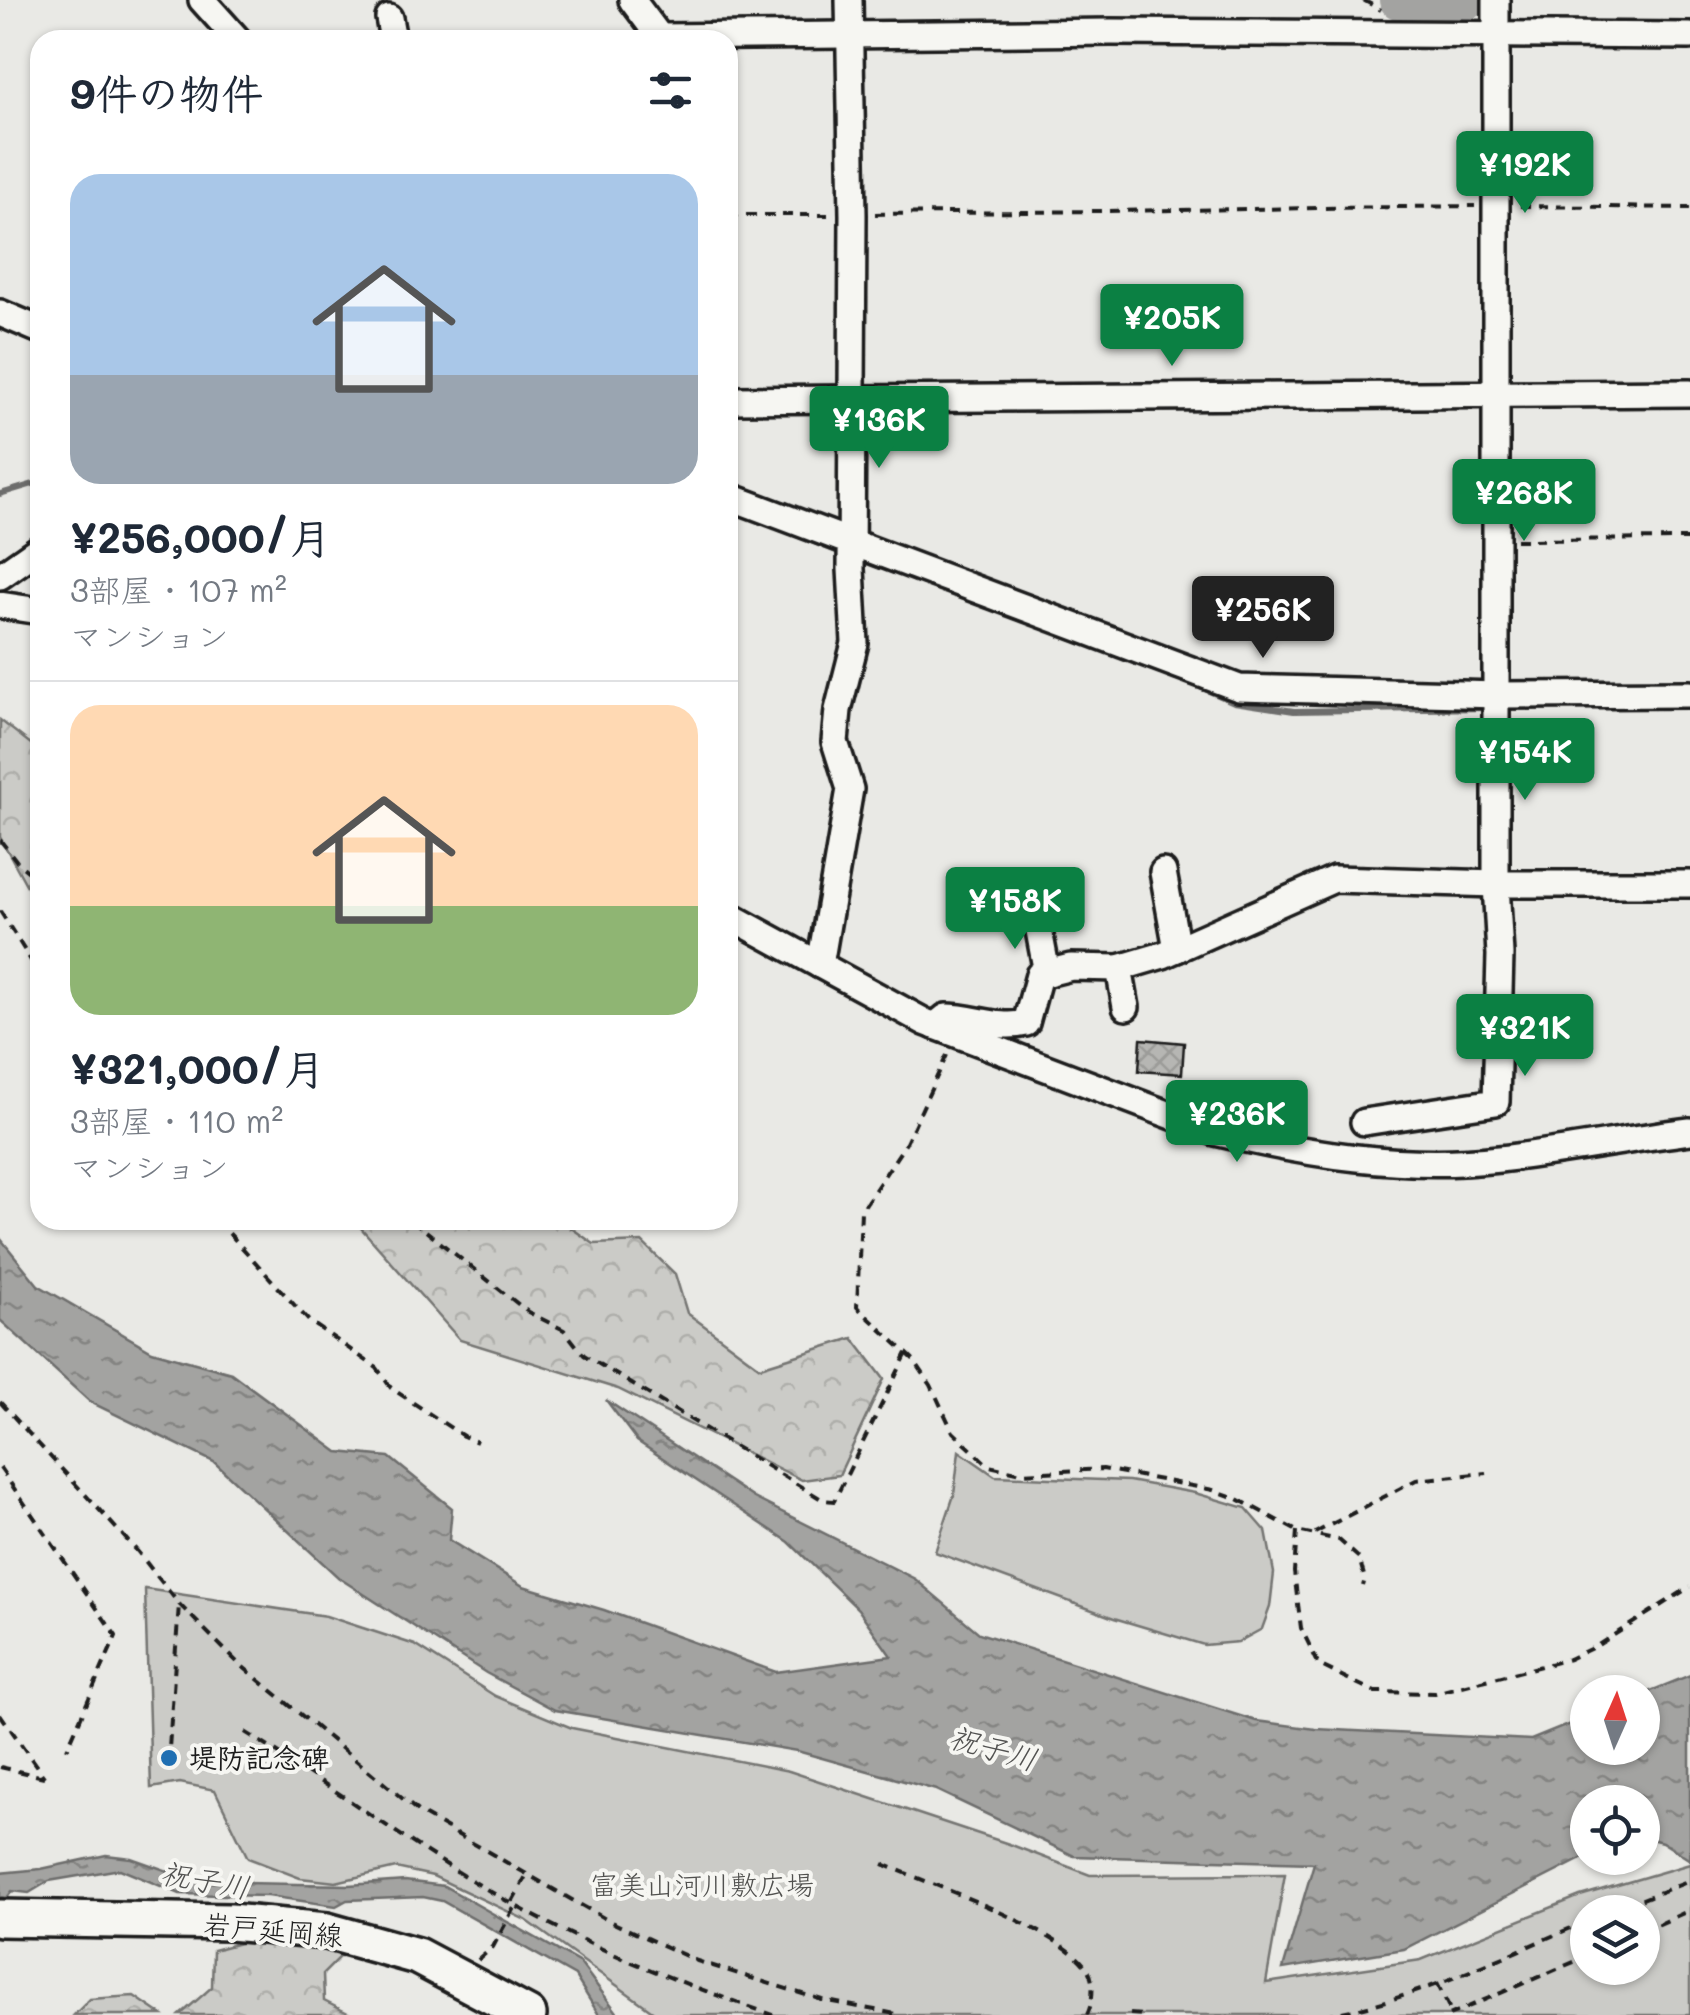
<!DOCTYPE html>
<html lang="ja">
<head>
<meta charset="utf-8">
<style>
	:root { --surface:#fff; --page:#f2f2f3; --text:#1f2937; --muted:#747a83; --line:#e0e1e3; --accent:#0b8043 }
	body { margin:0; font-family:Mali,"Klee One",sans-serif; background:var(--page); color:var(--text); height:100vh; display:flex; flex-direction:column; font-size:38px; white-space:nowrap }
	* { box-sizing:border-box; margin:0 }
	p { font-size:32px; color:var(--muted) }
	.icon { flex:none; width:55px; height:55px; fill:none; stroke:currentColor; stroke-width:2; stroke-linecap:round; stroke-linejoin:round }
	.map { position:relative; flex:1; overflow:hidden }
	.drawer { position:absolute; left:30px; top:30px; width:708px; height:1200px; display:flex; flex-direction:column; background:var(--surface); border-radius:30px; box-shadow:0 2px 8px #0004 }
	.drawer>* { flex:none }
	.needle { width:65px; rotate:3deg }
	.fabs { position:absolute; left:1570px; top:1675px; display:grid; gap:20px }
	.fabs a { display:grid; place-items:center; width:90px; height:90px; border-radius:50%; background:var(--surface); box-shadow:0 2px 8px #0004; font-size:50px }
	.price { position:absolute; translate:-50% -85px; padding:0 22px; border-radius:10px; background:var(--accent); color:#fff; font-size:32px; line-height:65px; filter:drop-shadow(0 2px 5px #0008) }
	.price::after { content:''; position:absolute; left:50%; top:60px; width:30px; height:22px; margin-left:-15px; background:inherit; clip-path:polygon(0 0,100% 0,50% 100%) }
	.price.on { background:#222; color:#fff }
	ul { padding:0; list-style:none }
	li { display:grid; align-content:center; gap:20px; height:530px; padding:0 40px }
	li+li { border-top:2px solid var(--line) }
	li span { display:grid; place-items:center; height:310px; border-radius:30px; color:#555 }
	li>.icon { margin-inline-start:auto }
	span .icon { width:180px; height:180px; fill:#fffc; stroke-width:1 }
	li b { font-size:42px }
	h2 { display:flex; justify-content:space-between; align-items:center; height:120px; padding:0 40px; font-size:42px }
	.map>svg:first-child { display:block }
</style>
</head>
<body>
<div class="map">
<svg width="1690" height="2015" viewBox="0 0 1690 2015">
	<defs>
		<pattern id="forest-crowns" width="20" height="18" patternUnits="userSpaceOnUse" patternTransform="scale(2.5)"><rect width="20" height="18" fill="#cbcbc7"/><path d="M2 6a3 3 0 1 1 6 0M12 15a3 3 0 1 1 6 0" fill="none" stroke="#aeaeaa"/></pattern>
		<pattern id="water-ripples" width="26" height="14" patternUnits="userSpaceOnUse" patternTransform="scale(2.5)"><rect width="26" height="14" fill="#a3a3a1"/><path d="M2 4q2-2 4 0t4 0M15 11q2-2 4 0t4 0" fill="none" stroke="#848482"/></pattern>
		<pattern id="building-cross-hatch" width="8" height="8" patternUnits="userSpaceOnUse" patternTransform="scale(2.5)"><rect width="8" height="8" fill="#b6b6b3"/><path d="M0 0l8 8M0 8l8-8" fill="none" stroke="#9c9c99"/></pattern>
	</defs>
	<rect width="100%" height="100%" fill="#e9e9e5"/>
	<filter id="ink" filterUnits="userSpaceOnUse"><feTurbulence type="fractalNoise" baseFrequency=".01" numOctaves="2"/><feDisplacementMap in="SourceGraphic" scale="20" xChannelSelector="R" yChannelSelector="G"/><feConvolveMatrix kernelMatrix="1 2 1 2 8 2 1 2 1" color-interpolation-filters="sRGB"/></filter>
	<g filter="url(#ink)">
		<g fill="#cbcbc7" stroke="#747472" stroke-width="2.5" fill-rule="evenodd">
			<path d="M 959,1451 L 995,1476 L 1129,1481 L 1195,1493 L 1246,1508 L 1266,1531 L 1274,1573 L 1270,1607 L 1262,1629 L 1238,1642 L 1204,1645 L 1114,1618 L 935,1552 L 954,1495 Z"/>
			<path d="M 145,1589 L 326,1616 L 415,1645 L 495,1696 L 572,1728 L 789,1771 L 1009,1844 L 1090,1875 L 1285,1874 L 1266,1983 L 1421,1960 L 1580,1896 L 1690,1864 L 1690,2015 L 658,2015 L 526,1920 L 433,1876 L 396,1868 L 336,1882 L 300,1878 L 248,1858 L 215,1790 L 180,1783 L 151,1788 ZM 1588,1912 L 1642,1912 L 1642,1968 L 1588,1968 Z"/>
		</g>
		<g fill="url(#forest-crowns)" stroke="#747472" stroke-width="2.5">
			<path d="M 0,720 L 40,751 L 40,910 L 0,837 Z"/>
			<path d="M 354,1220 L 560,1220 L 594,1244 L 642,1242 L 675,1274 L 687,1313 L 760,1367 L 853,1338 L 884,1379 L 839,1475 L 802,1480 L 618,1389 L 460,1340 Z"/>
			<path d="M 251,1940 L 348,1949 L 323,1974 L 324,2001 L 352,2015 L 180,2015 L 212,1987 L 213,1950 Z"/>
			<path d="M 134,1996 L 162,2015 L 74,2015 L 90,1999 Z"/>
		</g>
		<g fill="url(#water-ripples)" stroke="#6d6d6c" stroke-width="2.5">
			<path d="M 0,1238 L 38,1285 L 152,1351 L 231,1373 L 338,1452 L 389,1457 L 452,1508 L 449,1540 L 523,1586 L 604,1610 L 776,1672 L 891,1656 L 858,1609 L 789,1542 L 637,1441 L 606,1400 L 754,1498 L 915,1579 L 979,1633 L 1256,1721 L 1316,1729 L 1531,1740 L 1587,1717 L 1588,1748 L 1642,1748 L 1643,1694 L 1690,1675 L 1690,1860 L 1662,1842 L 1643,1837 L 1642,1802 L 1588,1802 L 1587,1856 L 1404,1949 L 1283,1969 L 1314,1863 L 1074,1856 L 936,1790 L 797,1751 L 555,1710 L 486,1673 L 339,1578 L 214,1462 L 90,1402 L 0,1320 Z"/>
			<path d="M 106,1855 L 131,1858 L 199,1882 L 349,1885 L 405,1881 L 444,1886 L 580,1963 L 619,2015 L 599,2015 L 575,1976 L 442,1901 L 423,1897 L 347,1900 L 336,1906 L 268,1896 L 180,1894 L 120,1869 L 49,1881 L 29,1893 L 12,1891 L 7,1898 L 0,1897 L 0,1873 L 41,1869 Z"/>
		</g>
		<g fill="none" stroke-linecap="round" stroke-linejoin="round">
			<g stroke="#6d6d6c" stroke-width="6">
				<path d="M 0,494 L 40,482"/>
				<path d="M 784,530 L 836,551"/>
				<path d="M 1191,683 L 1234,702 L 1294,711 L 1489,708"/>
			</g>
			<path stroke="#a3a3a1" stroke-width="38" d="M 1398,0 L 1451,5 L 1468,0"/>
		</g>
		<path fill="url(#building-cross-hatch)" stroke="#1c1c1c" stroke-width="2.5" d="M 1141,1039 L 1184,1043 L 1182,1074 L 1139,1071 Z"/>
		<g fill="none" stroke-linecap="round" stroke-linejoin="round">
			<defs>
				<g id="street">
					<path d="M 202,0 L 238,40"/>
					<path d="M 632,0 L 662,40"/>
					<path d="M 389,18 L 393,40"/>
					<path d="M 661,37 L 1111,32 L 1690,36"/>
					<path d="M 0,313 L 40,330"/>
					<path d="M 728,400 L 1690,393"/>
					<path d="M 728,496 L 1239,688 L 1498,695 L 1690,694"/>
					<path d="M 0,576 L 40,548"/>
					<path d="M 0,605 L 40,611"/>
					<path d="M 1163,872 L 1177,949"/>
					<path d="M 728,915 L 925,1022 L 1215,1132 C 1307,1154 1404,1170 1499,1159 C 1562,1152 1626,1139 1690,1131"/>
					<path d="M 1037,920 L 1047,973"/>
					<path d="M 820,965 L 850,789 L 835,742 L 838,710 L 855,643 L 851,569 L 853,215 L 849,0"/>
					<path d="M 1119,968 L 1126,1007"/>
					<path d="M 935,1026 L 946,1017 C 975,1017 998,1030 1026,1023 L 1039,975 L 1071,967 L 1119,968 L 1163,955 L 1334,879 L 1496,884 L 1690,884"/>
					<path d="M 1364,1122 L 1496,1102 L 1500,955 L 1496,884 L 1496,0"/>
				</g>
				<path id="secondary" d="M 0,1918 L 230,1922 L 327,1931 L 417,1956 L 528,2015"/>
			</defs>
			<use href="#street" stroke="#1c1c1c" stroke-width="32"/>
			<use href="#secondary" stroke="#1c1c1c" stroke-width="42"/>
			<g stroke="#1c1c1c" stroke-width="4" stroke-dasharray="10 8" stroke-linecap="butt">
				<path d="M 1363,0 L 1381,10"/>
				<path d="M 1520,206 L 1690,208"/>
				<path d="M 875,214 L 1475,206"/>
				<path d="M 728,215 L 830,215"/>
				<path d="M 1516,540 L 1690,539"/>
				<path d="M 0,840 L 19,864 L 40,881"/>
				<path d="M 0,911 L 40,975"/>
				<path d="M 947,1055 L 906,1143 L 861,1211 L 857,1307 L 914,1360 L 931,1385 L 953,1432 L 989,1466 L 1022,1473 L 1103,1469 L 1213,1490 L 1236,1498 L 1297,1531 L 1339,1540 L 1359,1558 L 1365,1579 L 1363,1586"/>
				<path d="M 217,1220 L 309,1321 L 377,1368 L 391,1388 L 463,1436 L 477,1442"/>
				<path d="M 412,1220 L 528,1312 L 564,1330 L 584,1355 L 823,1500 L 834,1501 L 907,1353"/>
				<path d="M 0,1402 L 138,1552 L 179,1604 L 237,1662 L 420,1813 L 609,1921 L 697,1961 L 822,2000 L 901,2015"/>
				<path d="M 0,1468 L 116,1636 L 67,1749"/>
				<path d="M 1297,1531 L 1294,1572 L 1301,1628 L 1319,1665 L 1375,1692 L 1435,1693 L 1569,1659 L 1598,1645 L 1690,1587"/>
				<path d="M 1315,1533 L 1416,1480 L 1487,1473"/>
				<path d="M 0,1714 L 44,1777"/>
				<path d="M 245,1732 C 348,1796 445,1872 554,1926 C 625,1962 698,1989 773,2015"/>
				<path d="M 168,1763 L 179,1604"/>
				<path d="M 0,1767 L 44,1777"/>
				<path d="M 883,1864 C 930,1884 1064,1930 1088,1970 C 1095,1981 1093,2003 1087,2015"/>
				<path d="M 512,1902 L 526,1876"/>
				<path d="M 1608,1912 L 1690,1881"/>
				<path d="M 1642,1932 L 1690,1910"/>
				<path d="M 478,1960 L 493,1947 L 516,1904"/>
				<path d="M 1437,1983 L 1452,2014"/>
				<path d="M 1130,2014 L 1143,2015"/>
				<path d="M 1324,2015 C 1416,2001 1502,1956 1588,1921"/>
				<path d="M 1449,2015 L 1588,1956"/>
			</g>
			<use href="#street" stroke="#f6f6f2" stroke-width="25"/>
			<use href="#secondary" stroke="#f6f6f2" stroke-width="35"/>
		</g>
	</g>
	<circle fill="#1f6fb2" stroke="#f6f6f2" stroke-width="4" cx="169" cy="1758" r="10"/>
	<g text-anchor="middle" stroke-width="8" stroke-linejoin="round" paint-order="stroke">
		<g font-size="28" font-weight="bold" fill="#1c1c1c" stroke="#f6f6f2" text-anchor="start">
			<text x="189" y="1768">堤防記念碑</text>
		</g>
		<g font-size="28" fill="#51514f" stroke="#f6f6f2">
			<text x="702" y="1895">富美山河川敷広場</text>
		</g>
		<g font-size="28" fill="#1c1c1c" stroke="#f6f6f2">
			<text transform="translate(273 1930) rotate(5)" y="10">岩戸延岡線</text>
		</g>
		<g font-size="30" font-style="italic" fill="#525251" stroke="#f6f6f2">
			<text transform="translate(993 1749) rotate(16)" y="10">祝子川</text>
			<text transform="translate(205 1881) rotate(10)" y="10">祝子川</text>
		</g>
	</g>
</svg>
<div class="fabs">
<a><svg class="needle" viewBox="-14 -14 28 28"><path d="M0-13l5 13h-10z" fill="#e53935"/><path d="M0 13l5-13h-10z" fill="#747a83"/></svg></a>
<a><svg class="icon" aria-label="locate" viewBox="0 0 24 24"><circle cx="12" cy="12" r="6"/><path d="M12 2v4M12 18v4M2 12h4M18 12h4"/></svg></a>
<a><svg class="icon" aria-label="layers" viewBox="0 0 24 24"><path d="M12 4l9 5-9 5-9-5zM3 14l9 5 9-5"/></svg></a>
</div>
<b class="price" style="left:1525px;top:216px">¥192K</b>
<b class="price" style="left:1172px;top:369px">¥205K</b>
<b class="price" style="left:879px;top:471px">¥136K</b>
<b class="price" style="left:1524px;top:544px">¥268K</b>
<b class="price on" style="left:1263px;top:661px">¥256K</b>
<b class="price" style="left:1525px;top:803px">¥154K</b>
<b class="price" style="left:1015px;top:952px">¥158K</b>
<b class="price" style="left:1525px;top:1079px">¥321K</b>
<b class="price" style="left:1237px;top:1165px">¥236K</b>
<section class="drawer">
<h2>9件の物件<svg class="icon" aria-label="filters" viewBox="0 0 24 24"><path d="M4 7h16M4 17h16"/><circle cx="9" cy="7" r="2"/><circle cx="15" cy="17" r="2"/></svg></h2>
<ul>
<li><span style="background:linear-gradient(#a9c7e8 65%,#9aa5b1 0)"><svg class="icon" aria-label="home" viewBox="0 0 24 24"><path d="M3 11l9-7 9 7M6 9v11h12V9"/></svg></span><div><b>¥256,000/月</b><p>3部屋 · 107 m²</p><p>マンション</p></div></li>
<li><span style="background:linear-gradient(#ffd9b3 65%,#8fb573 0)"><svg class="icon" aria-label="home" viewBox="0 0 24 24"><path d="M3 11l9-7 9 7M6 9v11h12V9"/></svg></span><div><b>¥321,000/月</b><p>3部屋 · 110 m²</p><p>マンション</p></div></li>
</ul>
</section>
</div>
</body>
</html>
